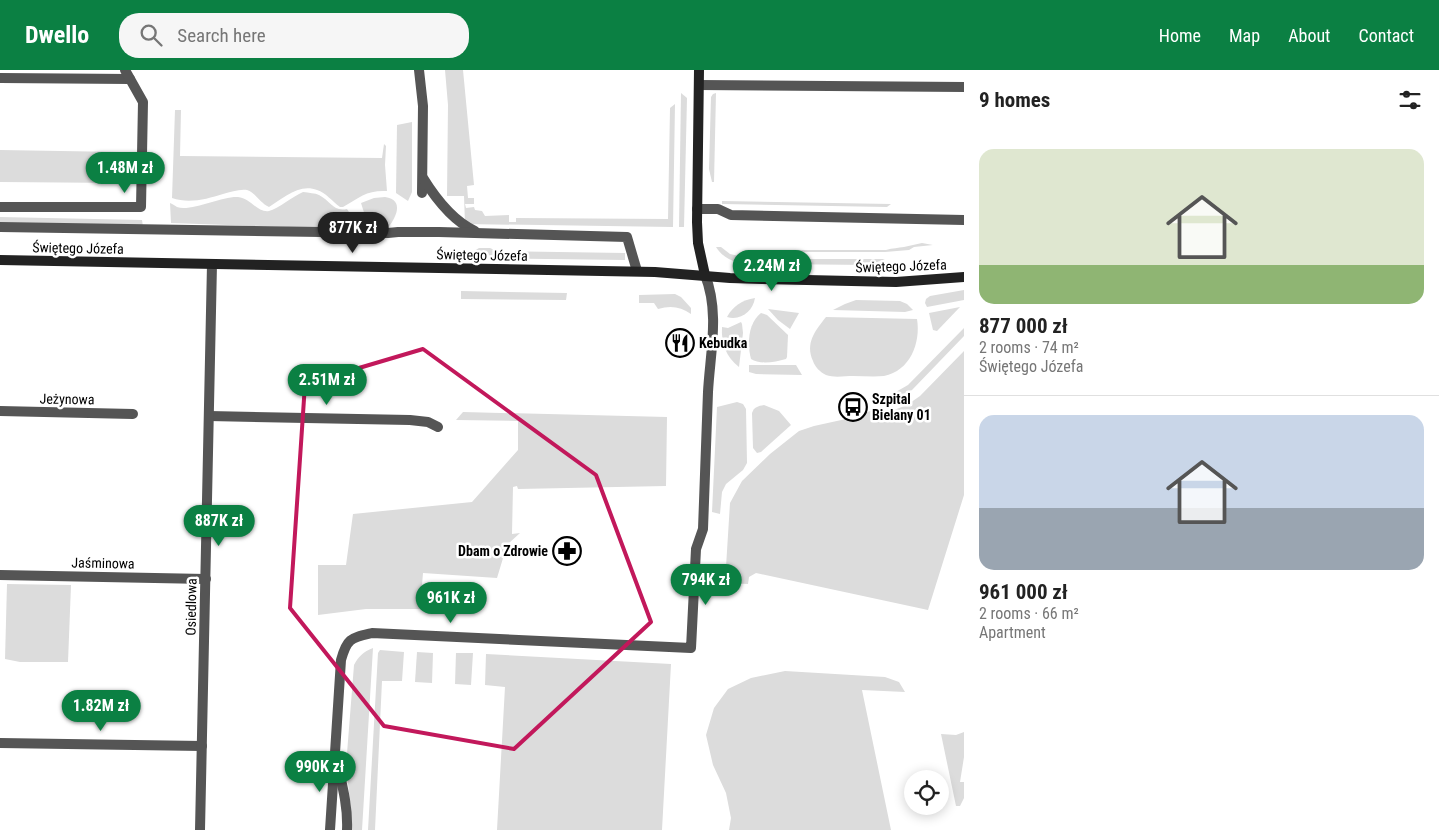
<!DOCTYPE html>
<html lang="en">
<head>
<meta charset="utf-8">
<style>
	:root { --surface:#fff; --page:#f6f6f6; --text:#222; --muted:#767676; --line:#e0e0e0; --accent:#0b8043 }
	body { margin:0; font-family:"Roboto Condensed",sans-serif; background:var(--page); color:var(--text); height:100vh; display:flex; flex-direction:column; font-size:19px; white-space:nowrap }
	* { box-sizing:border-box; margin:0 }
	p { font-size:16px; color:var(--muted) }
	.icon { flex:none; width:28px; height:28px; fill:none; stroke:currentColor; stroke-width:2; stroke-linecap:round; stroke-linejoin:round }
	.map { position:relative; flex:1; overflow:hidden }
	.side { display:flex; flex-direction:column; background:var(--surface); width:475px }
	.side>* { flex:none }
	.fabs { position:absolute; left:904px; top:700px; display:grid; gap:10px }
	.fabs a { display:grid; place-items:center; width:45px; height:45px; border-radius:50%; background:var(--surface); box-shadow:0 2px 12px #0003; font-size:25px }
	.price { position:absolute; translate:-50% -42px; padding:0 11px; border-radius:18px; background:var(--accent); color:#fff; font-size:16px; line-height:32px; filter:drop-shadow(0 1px 2px #0008) }
	.price::after { content:''; position:absolute; left:50%; top:30px; width:15px; height:11px; margin-left:-8px; background:inherit; clip-path:polygon(0 0,100% 0,50% 100%) }
	.price.active { background:#222; color:#fff }
	ul { padding:0; list-style:none }
	li { display:grid; align-content:center; gap:10px; height:265px; padding:0 15px }
	li+li { border-top:1px solid var(--line) }
	li span { display:grid; place-items:center; height:155px; border-radius:15px; color:#555 }
	li>.icon { margin-inline-start:auto }
	span .icon { width:90px; height:90px; fill:#fffc; stroke-width:1 }
	li b { font-size:21px }
	h2 { display:flex; justify-content:space-between; align-items:center; height:60px; padding:0 15px; font-size:21px }
	header { display:flex; align-items:center; gap:30px; box-sizing:border-box; height:70px; padding:0 25px; background:var(--accent); color:#fff }
	header strong { font-size:24px }
	nav { display:flex; gap:28px; margin-inline-start:auto; font-size:18px }
	.search { width:350px; height:45px; background:var(--page); display:flex; align-items:center; gap:12px; box-sizing:border-box; padding:0 18px; border-radius:20px; color:var(--muted); font-size:19px }
	main { display:flex; flex:1; min-height:0 }
	.map>svg:first-child { display:block }
</style>
</head>
<body>
<header>
<strong>Dwello</strong>
<div class="search"><svg class="icon" aria-label="search" viewBox="0 0 24 24"><circle cx="10" cy="10" r="6"/><path d="M15 15l6 6"/></svg>Search here</div>
<nav><a>Home</a><a>Map</a><a>About</a><a>Contact</a></nav>
</header>
<main>
<div class="map">
<svg width="964" height="760" viewBox="0 0 964 760">
	<rect width="100%" height="100%" fill="#fff"/>
	<g fill="#dcdcdc">
		<path d="M 445,0 L 463,0 L 474,115 L 467,116 L 468,128 L 474,128 L 474,134 L 465,134 L 466,138 L 474,137 L 475,140 L 482,141 L 485,146 L 509,145 L 509,152 L 516,152 L 516,148 L 668,149 L 670,38 L 675,34 L 673,157 L 465,154 L 464,126 L 447,126 L 448,35 Z"/>
		<path d="M 681,23 L 687,28 L 684,157 L 679,157 Z"/>
		<path d="M 716,23 L 714,112 L 712,112 L 709,99 L 711,27 L 713,24 Z"/>
		<path d="M 175,40 L 181,40 L 180,86 L 382,88 L 384,74 L 386,76 L 385,95 L 387,121 C 367,120 360,127 343,137 L 340,137 C 332,131 326,123 317,120 C 299,113 282,129 269,137 C 260,133 256,123 247,120 C 239,119 231,122 223,124 C 207,129 189,134 172,128 Z"/>
		<path d="M 412,52 L 412,122 L 408,131 L 396,123 L 397,55 Z"/>
		<path d="M 0,80 L 121,82 L 122,113 L 0,112 Z"/>
		<path d="M 303,122 C 309,123 315,123 319,125 C 331,131 333,142 347,139 C 352,146 353,152 348,159 L 171,153 L 170,133 C 173,134 175,136 177,137 C 191,142 222,126 238,127 C 250,128 258,143 269,141 C 278,139 293,126 303,122 Z"/>
		<path d="M 385,127 C 405,130 396,148 387,159 L 375,158 L 368,155 L 361,133 L 374,128 Z"/>
		<path d="M 722,131 L 891,134 L 887,137 L 722,134 Z"/>
		<path d="M 0,147 L 142,150 L 143,157 L 0,154 Z"/>
		<path d="M 922,173 L 933,175 L 914,177 L 909,180 L 885,182 L 748,182 L 748,180 L 886,180 C 893,178 898,178 904,177 C 910,176 916,174 922,173 Z"/>
		<path d="M 716,177 L 721,177 L 730,184 L 748,188 L 753,190 L 755,194 C 739,194 725,191 716,177 Z"/>
		<path d="M 479,178 L 490,178 L 497,181 L 625,183 L 625,190 L 477,188 L 474,184 L 474,181 Z"/>
		<path d="M 771,189 L 885,189 L 870,195 L 768,194 L 768,191 Z"/>
		<path d="M 964,220 L 964,230 L 927,237 L 925,233 L 926,229 L 930,226 Z"/>
		<path d="M 461,221 L 567,223 L 566,230 L 461,229 Z"/>
		<path d="M 675,224 L 681,227 L 691,238 L 691,244 C 681,237 671,235 658,239 L 654,233 L 639,233 L 639,225 Z"/>
		<path d="M 755,228 C 753,241 741,251 727,247 C 733,236 742,230 755,228 Z"/>
		<path d="M 856,230 L 900,231 L 907,234 L 913,240 L 905,242 L 833,240 L 845,234 Z"/>
		<path d="M 960,237 L 937,261 L 933,260 L 929,243 Z"/>
		<path d="M 768,239 L 799,243 L 790,259 L 778,250 Z"/>
		<path d="M 761,243 L 767,245 L 788,265 L 787,287 L 786,289 C 775,292 760,295 751,289 C 747,274 748,253 761,243 Z"/>
		<path d="M 826,247 L 917,249 C 921,273 910,301 884,306 C 874,307 863,306 853,306 C 845,306 834,308 826,305 C 820,302 815,297 813,291 C 805,273 815,261 826,247 Z"/>
		<path d="M 741,252 L 742,254 L 743,263 L 739,297 C 726,287 721,273 722,257 L 728,258 Z"/>
		<path d="M 964,258 L 964,266 L 912,320 L 899,326 L 886,329 L 869,329 L 894,323 L 908,315 Z"/>
		<path d="M 964,281 L 964,425 L 928,540 L 756,503 L 749,507 L 748,514 L 725,513 L 730,433 L 742,411 L 770,384 L 799,361 L 814,356 L 855,347 L 870,341 L 894,340 L 907,335 L 920,326 Z"/>
		<path d="M 749,295 L 796,295 L 802,305 L 756,304 L 749,302 Z"/>
		<path d="M 737,332 L 743,334 L 746,339 L 747,393 L 743,400 L 726,414 L 722,422 L 720,444 L 712,442 L 717,337 Z"/>
		<path d="M 764,335 L 779,341 L 791,355 L 761,382 L 757,383 L 753,378 L 752,343 C 754,337 758,336 764,335 Z"/>
		<path d="M 463,342 L 667,347 L 666,416 L 518,419 L 517,416 L 513,417 L 512,464 L 520,463 L 507,475 L 497,508 L 423,503 L 420,539 L 366,539 L 318,545 L 318,495 L 346,495 L 353,444 L 472,432 L 518,380 L 518,351 L 456,350 Z"/>
		<path d="M 7,514 L 71,515 L 68,592 L 20,592 L 5,589 Z"/>
		<path d="M 373,578 L 362,760 L 351,760 L 351,740 L 346,696 L 354,595 C 359,586 363,582 373,578 Z"/>
		<path d="M 380,580 L 404,582 L 402,611 L 382,611 L 375,760 L 368,760 L 378,583 Z"/>
		<path d="M 417,582 L 433,583 L 432,613 L 415,612 Z"/>
		<path d="M 456,583 L 473,583 L 471,615 L 455,614 Z"/>
		<path d="M 486,584 L 671,594 L 662,760 L 497,760 L 505,617 L 485,615 Z"/>
		<path d="M 785,601 L 885,607 L 899,612 L 905,622 L 862,620 L 891,760 L 729,760 L 731,748 L 726,723 L 713,695 L 706,665 L 714,638 L 728,619 L 751,608 Z"/>
		<path d="M 964,662 L 964,687 L 960,712 L 964,712 L 964,728 L 960,736 L 956,736 L 941,664 L 956,665 Z"/>
	</g>
	<g fill="none" stroke-linecap="round" stroke-linejoin="round">
		<g stroke="#555" stroke-width="10">
			<path d="M 419,0 L 423,36 L 422,123"/>
			<path d="M 0,8 L 130,9"/>
			<path d="M 699,15 L 964,17"/>
			<path d="M 423,108 C 436,129 453,151 475,161"/>
			<path d="M 0,137 L 141,137 L 143,32 L 125,0"/>
			<path d="M 697,139 L 718,139 L 731,145 L 964,150"/>
			<path d="M 0,157 L 388,163 L 398,162 L 439,162 L 627,167 L 637,201"/>
			<path d="M 0,341 L 133,344"/>
			<path d="M 209,346 L 410,350 L 428,352 L 438,357"/>
			<path d="M 0,505 L 206,509"/>
			<path d="M 0,673 L 202,676"/>
			<path d="M 338,697 C 343,718 348,738 347,760"/>
			<path d="M 200,760 L 212,194"/>
			<path d="M 330,760 L 341,590 C 347,568 351,568 372,563 L 691,578 L 696,479 L 703,459 C 705,414 706,368 708,322 C 710,284 720,242 705,205"/>
		</g>
		<g stroke="#222" stroke-width="10">
			<path d="M 699,0 L 697,152 L 698,173 L 705,205"/>
			<path d="M 0,190 L 655,202 L 730,208 L 762,209 L 896,212 L 964,207"/>
		</g>
	</g>
	<path fill="none" stroke="#c2185b" stroke-width="4" stroke-linejoin="round" d="M 423,279 L 596,405 L 651,552 L 514,679 L 384,656 L 290,538 L 305,314 Z"/>
	<defs>
		<symbol id="restaurant-ring" viewBox="-11 -11 22 22"><circle r="9.5" fill="#fff" stroke="#000" stroke-width="1.5"/><path d="M-5-6h1v4h1v-4h1v4h1v-4h1v5L-1.5 .5V6h-2V.5L-5-1ZM5-6V6H3V1.5H1.5Q1.5-4 5-6Z" fill="#000"/></symbol>
		<symbol id="bus-ring" viewBox="-11 -11 22 22"><circle r="9.5" fill="#fff" stroke="#000" stroke-width="1.5"/><path d="M-5-6H5V4H4V6H2V4H-2V6H-4V4H-5ZM-3.5-4V0h7V-4ZM-3.5 1.2v1.5H-2V1.2ZM2 1.2v1.5H3.5V1.2Z" fill="#000"/></symbol>
		<symbol id="pharmacy-ring" viewBox="-11 -11 22 22"><circle r="9.5" fill="#fff" stroke="#000" stroke-width="1.5"/><path d="M-2-6h4v4h4v4h-4v4h-4v-4h-4v-4h4Z" fill="#000"/></symbol>
	</defs>
	<g fill-rule="evenodd">
		<use href="#restaurant-ring" x="664" y="257" width="32" height="32"/>
		<use href="#bus-ring" x="837" y="321" width="32" height="32"/>
		<use href="#pharmacy-ring" x="551" y="465" width="32" height="32"/>
	</g>
	<g text-anchor="middle" stroke-width="5" stroke-linejoin="round" paint-order="stroke">
		<g font-size="14" fill="#000" stroke="#fff">
			<text transform="translate(78 178) rotate(1)" y="5">Świętego Józefa</text>
			<text transform="translate(482 185) rotate(1)" y="5">Świętego Józefa</text>
			<text transform="translate(901 196) rotate(-2)" y="5">Świętego Józefa</text>
			<text transform="translate(67 329) rotate(1)" y="5">Jeżynowa</text>
			<text transform="translate(103 493) rotate(1)" y="5">Jaśminowa</text>
			<text transform="translate(191 537) rotate(-89)" y="5">Osiedlowa</text>
		</g>
		<g font-size="14" font-weight="bold" fill="#000" stroke="#fff" text-anchor="start">
			<text x="699" y="278">Kebudka</text>
			<text x="872" y="334">Szpital<tspan x="872" dy="16">Bielany 01</tspan></text>
			<text x="548" y="486" text-anchor="end">Dbam o Zdrowie</text>
		</g>
	</g>
</svg>
<div class="fabs">
<a><svg class="icon" aria-label="locate" viewBox="0 0 24 24"><circle cx="12" cy="12" r="6"/><path d="M12 2v4M12 18v4M2 12h4M18 12h4"/></svg></a>
</div>
<b class="price" style="left:125px;top:124px">1.48M zł</b>
<b class="price active" style="left:353px;top:184px">877K zł</b>
<b class="price" style="left:772px;top:222px">2.24M zł</b>
<b class="price" style="left:327px;top:336px">2.51M zł</b>
<b class="price" style="left:219px;top:477px">887K zł</b>
<b class="price" style="left:706px;top:536px">794K zł</b>
<b class="price" style="left:451px;top:554px">961K zł</b>
<b class="price" style="left:101px;top:662px">1.82M zł</b>
<b class="price" style="left:320px;top:723px">990K zł</b>
</div>
<section class="side">
<h2>9 homes<svg class="icon" aria-label="filters" viewBox="0 0 24 24"><path d="M4 7h16M4 17h16"/><circle cx="9" cy="7" r="2"/><circle cx="15" cy="17" r="2"/></svg></h2>
<ul>
<li><span style="background:linear-gradient(#dfe7d0 75%,#8fb573 0)"><svg class="icon" aria-label="home" viewBox="0 0 24 24"><path d="M3 11l9-7 9 7M6 9v11h12V9"/></svg></span><div><b>877 000 zł</b><p>2 rooms · 74 m²</p><p>Świętego Józefa</p></div></li>
<li><span style="background:linear-gradient(#c9d6e8 60%,#9aa5b1 0)"><svg class="icon" aria-label="home" viewBox="0 0 24 24"><path d="M3 11l9-7 9 7M6 9v11h12V9"/></svg></span><div><b>961 000 zł</b><p>2 rooms · 66 m²</p><p>Apartment</p></div></li>
</ul>
</section>
</main>
</body>
</html>
